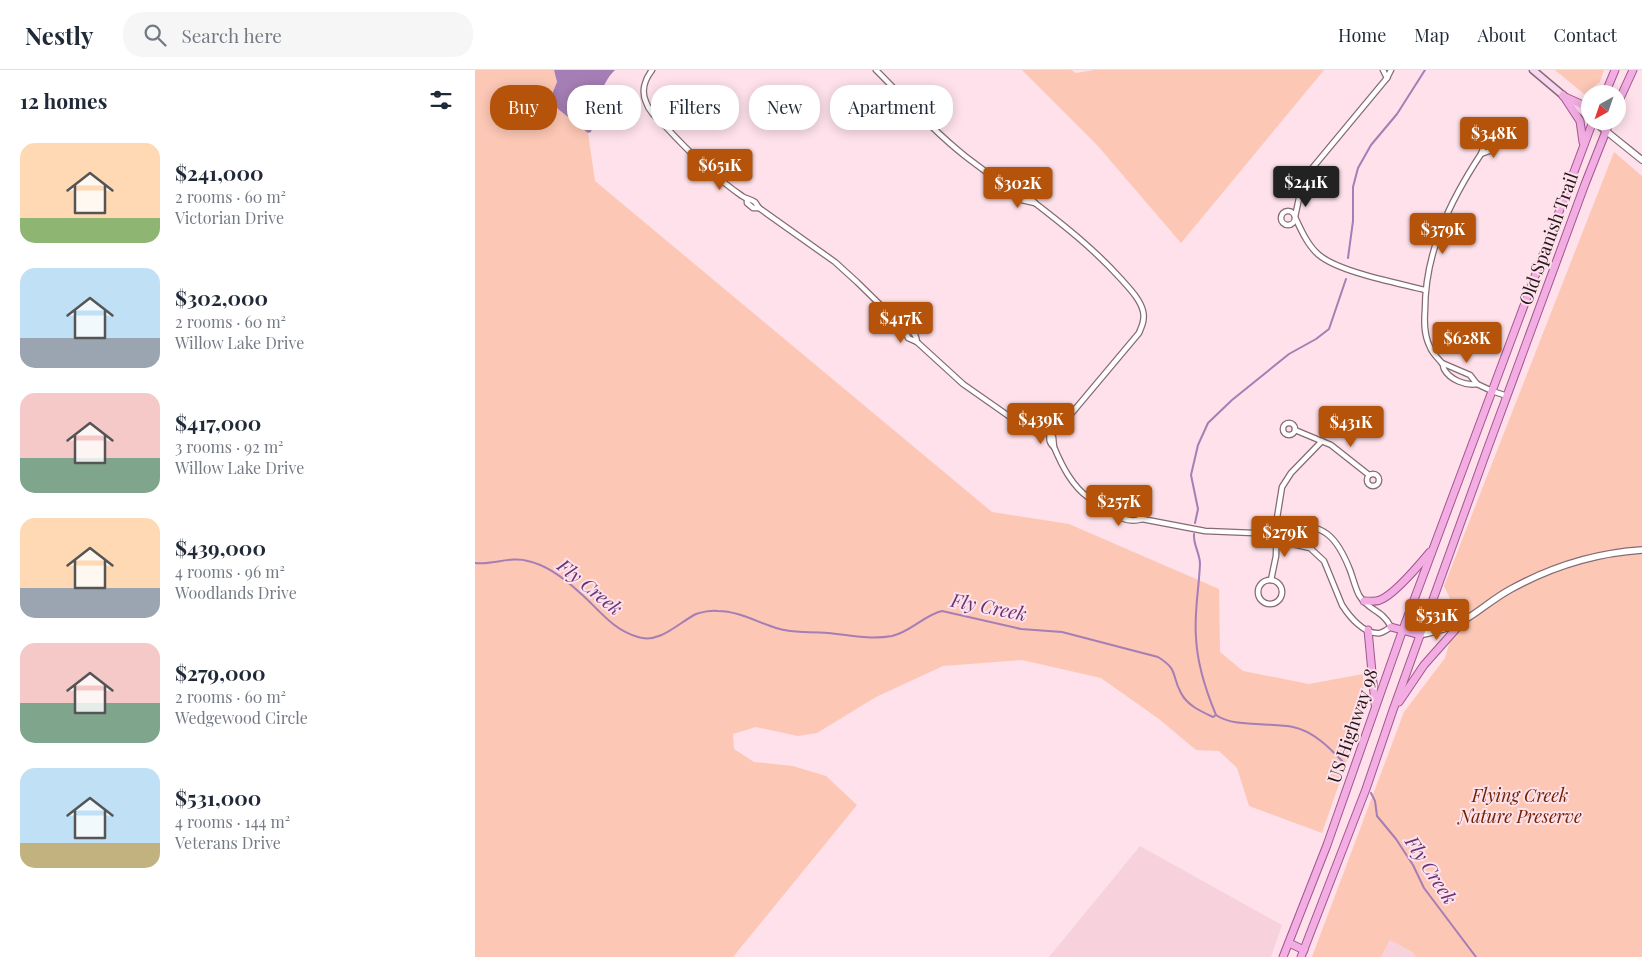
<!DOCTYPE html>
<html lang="en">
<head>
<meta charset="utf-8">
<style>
	:root { --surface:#fff; --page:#f6f6f7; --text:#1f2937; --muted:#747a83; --line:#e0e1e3; --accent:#b45309 }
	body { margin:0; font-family:"Playfair Display",serif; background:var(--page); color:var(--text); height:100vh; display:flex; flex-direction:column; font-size:19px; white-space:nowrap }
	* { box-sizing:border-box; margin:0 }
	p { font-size:16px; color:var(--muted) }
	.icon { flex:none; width:28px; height:28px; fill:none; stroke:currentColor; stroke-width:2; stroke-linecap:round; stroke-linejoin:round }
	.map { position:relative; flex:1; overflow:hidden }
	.drawer { display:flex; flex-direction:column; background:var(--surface); width:475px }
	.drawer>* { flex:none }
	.hud { position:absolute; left:15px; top:15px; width:475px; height:45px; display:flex; gap:10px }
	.needle { width:32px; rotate:220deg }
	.controls { position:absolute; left:1106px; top:15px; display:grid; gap:10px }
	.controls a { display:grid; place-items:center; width:45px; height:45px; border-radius:50%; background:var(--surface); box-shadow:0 2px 12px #0003; font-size:25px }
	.price { position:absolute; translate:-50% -42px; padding:0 11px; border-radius:5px; background:var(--accent); color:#fff; font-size:16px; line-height:32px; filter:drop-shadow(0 1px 2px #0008) }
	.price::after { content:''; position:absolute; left:50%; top:30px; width:15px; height:11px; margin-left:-8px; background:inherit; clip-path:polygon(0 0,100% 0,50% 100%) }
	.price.selected { background:#222; color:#fff }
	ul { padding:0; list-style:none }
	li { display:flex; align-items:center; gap:15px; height:125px; padding:0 20px }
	li span { display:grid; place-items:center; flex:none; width:140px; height:100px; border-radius:15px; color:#555 }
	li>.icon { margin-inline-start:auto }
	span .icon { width:60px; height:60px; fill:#fffc; stroke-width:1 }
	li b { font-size:21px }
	h2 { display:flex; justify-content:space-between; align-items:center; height:60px; padding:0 20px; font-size:21px }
	.tag { padding:0 18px; border-radius:20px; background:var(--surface); box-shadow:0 2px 12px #0003; font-size:18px; line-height:45px }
	.tag.selected { background:var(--accent); color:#fff }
	header { display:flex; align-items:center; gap:30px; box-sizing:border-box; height:70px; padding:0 25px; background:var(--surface); border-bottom:1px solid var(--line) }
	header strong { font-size:24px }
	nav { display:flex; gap:28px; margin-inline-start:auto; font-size:18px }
	.search { width:350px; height:45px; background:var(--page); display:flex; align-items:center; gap:12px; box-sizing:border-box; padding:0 18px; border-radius:20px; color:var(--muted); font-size:19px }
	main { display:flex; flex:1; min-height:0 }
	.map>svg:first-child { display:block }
</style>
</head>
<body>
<header>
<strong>Nestly</strong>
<div class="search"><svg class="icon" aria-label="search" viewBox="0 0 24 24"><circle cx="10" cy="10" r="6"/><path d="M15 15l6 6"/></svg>Search here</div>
<nav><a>Home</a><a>Map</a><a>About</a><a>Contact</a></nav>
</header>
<main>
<section class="drawer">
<h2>12 homes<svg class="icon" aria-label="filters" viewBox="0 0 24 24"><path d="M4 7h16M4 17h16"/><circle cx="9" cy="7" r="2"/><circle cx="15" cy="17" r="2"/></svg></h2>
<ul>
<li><span style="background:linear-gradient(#ffd9b3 75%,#8fb573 0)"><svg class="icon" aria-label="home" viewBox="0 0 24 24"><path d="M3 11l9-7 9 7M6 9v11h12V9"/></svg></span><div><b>$241,000</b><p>2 rooms · 60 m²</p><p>Victorian Drive</p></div></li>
<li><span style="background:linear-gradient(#bfe0f5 70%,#9aa5b1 0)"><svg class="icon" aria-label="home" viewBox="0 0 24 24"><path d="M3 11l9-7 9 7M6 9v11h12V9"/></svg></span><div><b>$302,000</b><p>2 rooms · 60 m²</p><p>Willow Lake Drive</p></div></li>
<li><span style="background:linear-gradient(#f6c9c9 65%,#7fa58c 0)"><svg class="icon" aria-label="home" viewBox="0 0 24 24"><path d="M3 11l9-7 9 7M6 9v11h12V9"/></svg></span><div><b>$417,000</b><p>3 rooms · 92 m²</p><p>Willow Lake Drive</p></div></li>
<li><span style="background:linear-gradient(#ffd9b3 70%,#9aa5b1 0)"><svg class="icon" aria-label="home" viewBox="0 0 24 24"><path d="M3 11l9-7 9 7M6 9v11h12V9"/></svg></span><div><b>$439,000</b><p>4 rooms · 96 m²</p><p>Woodlands Drive</p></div></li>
<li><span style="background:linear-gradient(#f6c9c9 60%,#7fa58c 0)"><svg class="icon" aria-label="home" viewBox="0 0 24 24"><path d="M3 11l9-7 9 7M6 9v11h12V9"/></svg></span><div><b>$279,000</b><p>2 rooms · 60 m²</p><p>Wedgewood Circle</p></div></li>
<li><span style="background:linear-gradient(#bfe0f5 75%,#c2b280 0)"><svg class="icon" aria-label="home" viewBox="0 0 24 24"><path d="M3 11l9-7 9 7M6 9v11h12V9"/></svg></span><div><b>$531,000</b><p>4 rooms · 144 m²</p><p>Veterans Drive</p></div></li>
</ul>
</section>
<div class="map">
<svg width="1167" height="887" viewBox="0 0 1167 887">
	<rect width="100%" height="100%" fill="#fee1ea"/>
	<g fill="#f7d2dd">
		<path d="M 665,776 L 807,855 L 796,887 L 574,887 Z"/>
		<path d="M 915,870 L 937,882 L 941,887 L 906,887 Z"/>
	</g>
	<g fill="#fcc7b5">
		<path d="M 0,0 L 79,0 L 82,12 L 75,29 L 83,39 L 113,63 L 120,111 L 517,442 L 594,454 L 744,519 L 745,582 L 768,601 L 834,614 L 888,604 L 890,639 L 847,763 L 774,736 L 762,698 L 744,681 L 721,680 L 684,649 L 626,608 L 547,590 L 468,596 L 401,627 L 342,663 L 323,666 L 281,657 L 258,664 L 259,679 L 279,692 L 318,696 L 351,706 L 382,735 L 258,887 L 0,887 Z"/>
		<path d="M 547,0 L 596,0 L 601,3 L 619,0 L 849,0 L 706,173 L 622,75 Z"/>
		<path d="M 1080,0 L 1129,0 L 1125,12 L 1109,24 Z"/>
		<path d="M 1139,82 L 1167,106 L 1167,887 L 941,887 L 937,882 L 915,870 L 906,887 L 837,887 L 929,642 L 970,588 L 983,545 L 969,516 Z"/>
	</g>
	<path fill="#a57eb5" d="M 79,0 L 140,0 C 124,15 122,41 116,62 L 113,63 L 83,39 L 75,29 L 82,12 Z"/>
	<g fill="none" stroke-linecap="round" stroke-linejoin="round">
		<g stroke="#a57eb5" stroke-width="2">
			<path d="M 873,188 L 878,151 L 878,117 L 883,98 L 896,75 L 922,44 L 950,0"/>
			<path d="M 720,453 L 723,439 L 716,405 L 723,375 L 733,353 L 757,330 L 814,284 L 841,269 L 854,259 L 871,209"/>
			<path d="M 719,464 C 718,475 725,483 725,494 C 724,518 719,543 721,567 C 722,593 731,621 741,645"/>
			<path d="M 0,493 C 17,495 36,486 53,491 C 71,495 90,509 104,522 C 123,538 137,560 163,567 C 185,574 203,553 221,544 C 226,542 237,540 243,541 C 263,541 282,552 301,558 C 320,564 334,561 353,563 C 374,565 395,570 417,566 C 436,562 449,545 467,541 L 546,559 L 587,562 L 683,587 C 704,600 696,605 706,623 C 712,635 725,641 738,647 L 741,645 C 759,658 796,652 818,657 C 838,661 855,678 868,692"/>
			<path d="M 896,723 L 900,731 L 902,746 L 921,769 L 938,795 L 949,818 L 1001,887"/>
		</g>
		<defs>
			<g id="minor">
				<path d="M 177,0 C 170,9 166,21 171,32 C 174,42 183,49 190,56 C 213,81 238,106 267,126 C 271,129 276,129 280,132 L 284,138 L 360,192 L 382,212 L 430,259 C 438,259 441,264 442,272 L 488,314 L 551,358 L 562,363 L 575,363 L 591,350 L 664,263 C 667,256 670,249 668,241 C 665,229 654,218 646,209 C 620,180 591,157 560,133 C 554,126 548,125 541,121 C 523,112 506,98 490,86 C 457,60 430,29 401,0"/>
				<path d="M 908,0 L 912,8 L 916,0"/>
				<path d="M 912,8 L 834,102 L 827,114 L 820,147 C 826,160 833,176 844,185 C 864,202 923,213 950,220"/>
				<path d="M 1012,68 L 1019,68 L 1022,73 L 1020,79 L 1006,84 Z"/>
				<path d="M 542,122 L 547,130 L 560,133"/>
				<path d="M 272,129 L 272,133 L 278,138 L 284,138"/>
				<circle cx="813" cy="148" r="7"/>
				<path d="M 430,259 L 433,268 L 442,272"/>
				<path d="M 967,293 L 995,305 L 1002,314 L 1017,321 L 1032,326"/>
				<path d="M 1002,314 C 991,316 975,310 969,299 C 967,294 970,297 966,292 C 962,287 957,283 955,277 C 949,265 949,253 950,240 C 950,182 975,131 1006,84"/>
				<circle cx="814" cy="359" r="6"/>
				<path d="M 820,360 L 856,375 L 894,405"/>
				<path d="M 575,363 C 574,369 574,373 579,377 C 587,396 597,416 614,428 C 619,431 624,433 628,436 C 640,445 651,454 667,449 L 730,461 L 802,464 L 813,473 L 835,478 L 849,491 L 867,535 C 874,546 889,565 905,563 C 909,562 913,559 916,557 C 907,539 893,541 884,525 C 880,517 878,508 875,500 C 862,467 850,454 813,454 L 802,464"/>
				<path d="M 575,363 L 578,367 L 579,377"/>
				<circle cx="898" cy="410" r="6"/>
				<path d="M 628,437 C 639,435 660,440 667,449"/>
				<circle cx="795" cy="522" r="12"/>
				<path d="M 796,510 L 801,486 L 802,448 L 807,417 L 816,403 L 847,371"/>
			</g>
			<g id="tertiary">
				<path d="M 1131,61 L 1167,90"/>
				<path d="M 955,540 L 966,554 L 973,557"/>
				<path d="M 945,565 C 959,561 976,559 988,551 C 1005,541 1019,528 1036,519 C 1076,497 1121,483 1167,480"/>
			</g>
			<g id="secondary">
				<path d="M 1058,0 L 1115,48"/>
				<path d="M 1119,51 L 1131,61"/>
			</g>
			<g id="primary">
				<path d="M 1130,24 L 1140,0"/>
				<path d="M 1088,25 L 1105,51 L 1108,72"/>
				<path d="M 1088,26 L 1108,35 L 1115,34"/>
				<path d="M 1142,35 L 1158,0"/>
				<path d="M 889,531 C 894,531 900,532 905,530 C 919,525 945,494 955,482"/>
				<path d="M 916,557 L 945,565"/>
				<path d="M 893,560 L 900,634"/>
				<path d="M 924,632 L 949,595 L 988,551"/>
				<path d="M 814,873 L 829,880"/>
				<path d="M 808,887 L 852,775 L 927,562 L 1118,51"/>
				<path d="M 826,887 L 891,719 L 918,640 L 1012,380 L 1110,114 L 1135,51"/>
			</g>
		</defs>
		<use href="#minor" stroke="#846b73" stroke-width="7"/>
		<use href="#tertiary" stroke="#846b73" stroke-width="8"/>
		<use href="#secondary" stroke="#846b73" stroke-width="9"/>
		<use href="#primary" stroke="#a3558f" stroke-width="9"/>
		<use href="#minor" stroke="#fff" stroke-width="4.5"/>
		<use href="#tertiary" stroke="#fff" stroke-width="5.5"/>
		<use href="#secondary" stroke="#f8d6f0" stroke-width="6"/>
		<use href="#primary" stroke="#f2ade2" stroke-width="7"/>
	</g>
	<g text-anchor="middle" stroke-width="4" stroke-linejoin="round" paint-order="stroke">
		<g font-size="18" fill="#22181b" stroke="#fee1ea">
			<text transform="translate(1074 169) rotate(-70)" y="6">Old Spanish Trail</text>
			<text transform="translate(878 656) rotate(-71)" y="6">US Highway 98</text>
		</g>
		<g font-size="18" font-style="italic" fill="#732200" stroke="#fee1ea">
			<text x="1045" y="732">Flying Creek<tspan x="1045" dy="21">Nature Preserve</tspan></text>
		</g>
		<g font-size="19" font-style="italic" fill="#653377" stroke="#fee1ea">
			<text transform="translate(115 517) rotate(39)" y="7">Fly Creek</text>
			<text transform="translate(514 537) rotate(11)" y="7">Fly Creek</text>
			<text transform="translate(956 800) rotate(57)" y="7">Fly Creek</text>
		</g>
	</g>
</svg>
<div class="controls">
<a><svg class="needle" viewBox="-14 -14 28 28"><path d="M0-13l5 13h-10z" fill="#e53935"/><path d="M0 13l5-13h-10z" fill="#747a83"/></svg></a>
</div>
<b class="price" style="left:1019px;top:89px">$348K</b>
<b class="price" style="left:245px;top:121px">$651K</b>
<b class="price selected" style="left:831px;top:138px">$241K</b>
<b class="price" style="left:543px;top:139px">$302K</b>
<b class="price" style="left:968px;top:185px">$379K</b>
<b class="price" style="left:426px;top:274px">$417K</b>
<b class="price" style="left:992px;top:294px">$628K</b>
<b class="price" style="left:566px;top:375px">$439K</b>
<b class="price" style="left:876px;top:378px">$431K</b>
<b class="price" style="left:644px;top:457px">$257K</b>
<b class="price" style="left:810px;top:488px">$279K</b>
<b class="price" style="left:962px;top:571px">$531K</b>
<div class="hud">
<a class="tag selected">Buy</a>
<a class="tag">Rent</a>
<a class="tag">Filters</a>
<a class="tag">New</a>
<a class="tag">Apartment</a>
</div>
</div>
</main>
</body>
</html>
